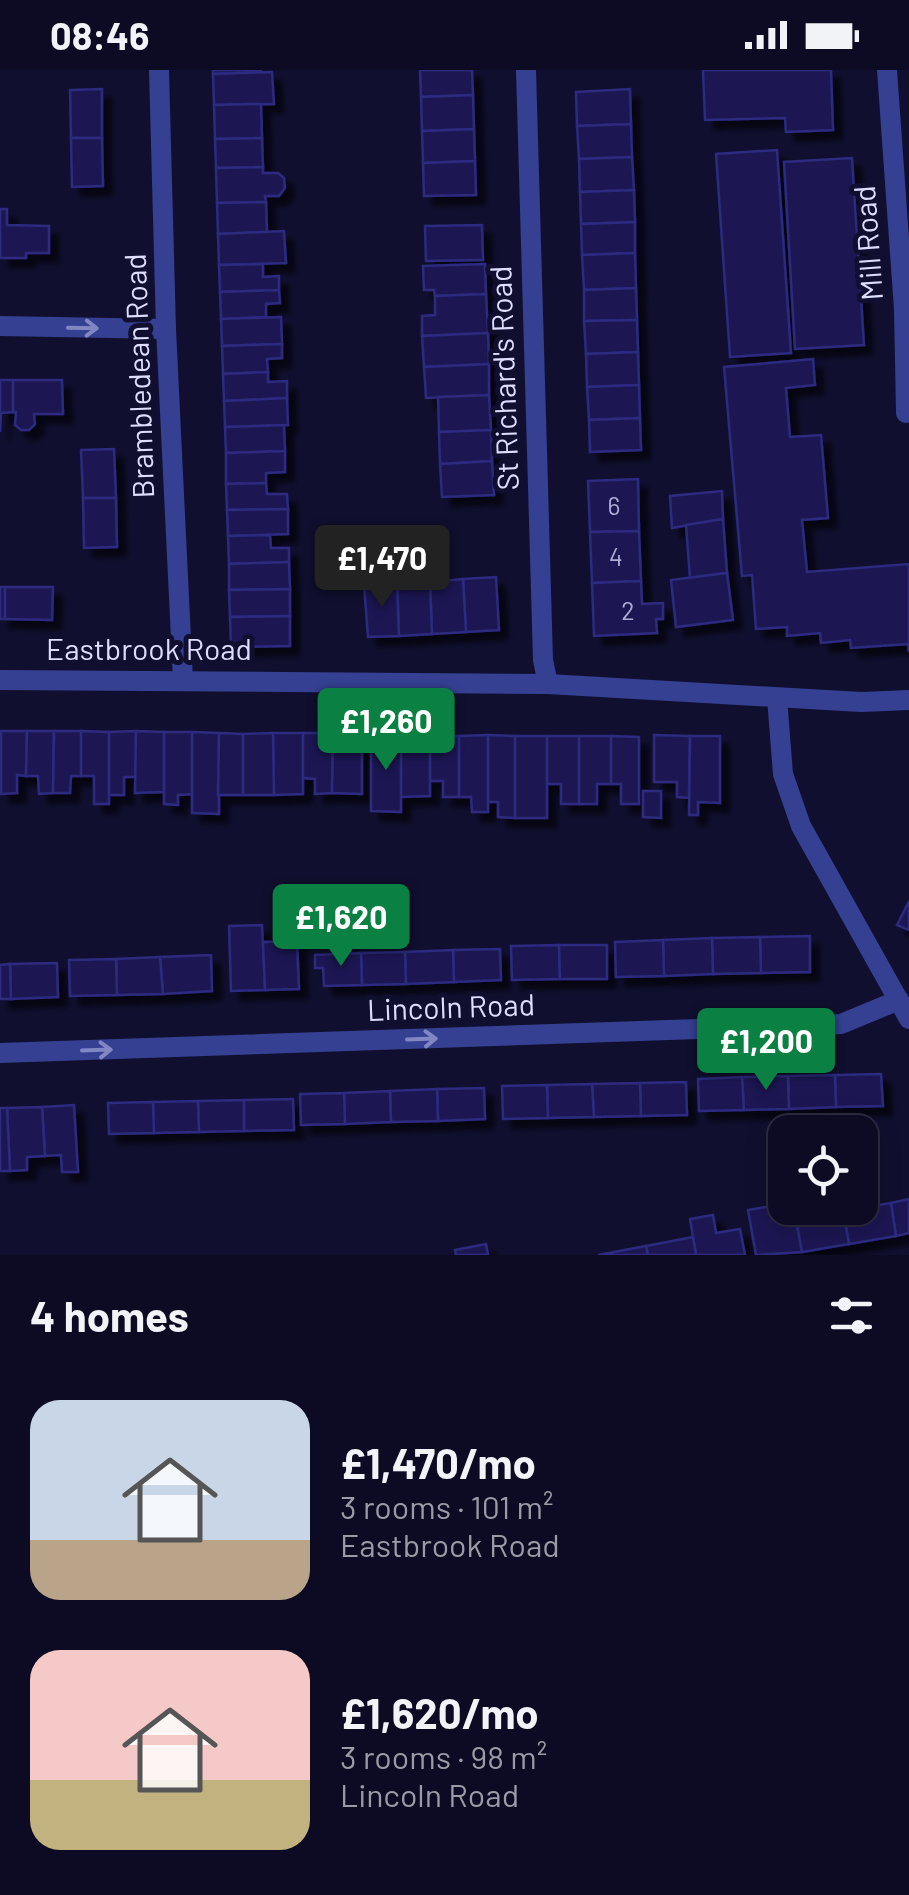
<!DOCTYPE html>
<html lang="en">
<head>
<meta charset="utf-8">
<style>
	:root { --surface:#0c0b23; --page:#1a1930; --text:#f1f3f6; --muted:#9a9ba6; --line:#2c2b41; --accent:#0b8043 }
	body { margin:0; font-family:Barlow,sans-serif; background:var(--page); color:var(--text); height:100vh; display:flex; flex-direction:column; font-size:38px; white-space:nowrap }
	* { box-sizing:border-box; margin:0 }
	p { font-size:32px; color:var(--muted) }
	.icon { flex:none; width:55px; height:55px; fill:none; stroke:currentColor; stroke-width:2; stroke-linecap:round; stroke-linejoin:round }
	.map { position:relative; height:1185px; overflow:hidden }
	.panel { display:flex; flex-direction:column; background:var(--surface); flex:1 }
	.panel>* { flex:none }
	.fabs { position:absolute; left:768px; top:1045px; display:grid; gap:20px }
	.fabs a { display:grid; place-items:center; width:110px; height:110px; border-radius:20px; background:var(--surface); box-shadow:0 5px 25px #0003,0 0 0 2px var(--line); font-size:50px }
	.price { position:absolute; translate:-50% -85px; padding:0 22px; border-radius:10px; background:var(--accent); color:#fff; font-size:32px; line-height:65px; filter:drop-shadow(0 2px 5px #0008) }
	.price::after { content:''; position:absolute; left:50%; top:60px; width:30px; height:22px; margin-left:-15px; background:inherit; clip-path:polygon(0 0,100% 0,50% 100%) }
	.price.active { background:#222; color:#fff }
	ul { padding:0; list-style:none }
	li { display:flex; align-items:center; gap:30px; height:250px; padding:0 30px }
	li span { display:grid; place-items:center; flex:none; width:280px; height:200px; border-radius:30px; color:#555 }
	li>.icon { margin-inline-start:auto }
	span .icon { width:120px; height:120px; fill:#fffc; stroke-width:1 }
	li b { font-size:42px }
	h2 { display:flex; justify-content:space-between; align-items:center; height:120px; padding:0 30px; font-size:42px }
	.status { display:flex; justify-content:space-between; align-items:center; height:70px; padding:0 50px; background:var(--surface); direction:ltr }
	.status svg { height:28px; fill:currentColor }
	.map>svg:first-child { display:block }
</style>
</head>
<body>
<div class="status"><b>08:46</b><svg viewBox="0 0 49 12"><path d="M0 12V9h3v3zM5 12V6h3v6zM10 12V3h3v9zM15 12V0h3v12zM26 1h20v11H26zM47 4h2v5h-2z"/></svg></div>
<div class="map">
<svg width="909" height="1185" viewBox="0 0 909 1185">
	<defs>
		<filter id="shadow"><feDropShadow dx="9" dy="9" stdDeviation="2.5" flood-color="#0009"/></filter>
	</defs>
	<rect width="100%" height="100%" fill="#100f2f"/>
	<g fill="#1c1952" stroke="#2d2980" stroke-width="2.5" filter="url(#shadow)">
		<path d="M 213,0 L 261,0 L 261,2 L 213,4 Z"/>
		<path d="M 420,0 L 472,0 L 473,25 L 421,27 Z"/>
		<path d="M 703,0 L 831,0 L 833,60 L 786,62 L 785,48 L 705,50 Z"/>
		<path d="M 272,2 L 274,34 L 214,35 L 213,4 Z"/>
		<path d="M 102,19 L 102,68 L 71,68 L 70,20 Z"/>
		<path d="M 630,19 L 631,54 L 577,56 L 576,22 Z"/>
		<path d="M 473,25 L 474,59 L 422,61 L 421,27 Z"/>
		<path d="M 261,34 L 262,68 L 215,69 L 214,35 Z"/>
		<path d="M 631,54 L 632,87 L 579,89 L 577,56 Z"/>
		<path d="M 474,59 L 475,91 L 423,93 L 422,61 Z"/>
		<path d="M 71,68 L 102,68 L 103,116 L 72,117 Z"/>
		<path d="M 262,68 L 263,97 L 216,98 L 215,69 Z"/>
		<path d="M 777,80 L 791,283 L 730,287 L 716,84 Z"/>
		<path d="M 632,87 L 634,120 L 580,122 L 579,89 Z"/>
		<path d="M 852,88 L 864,275 L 795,279 L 784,92 Z"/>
		<path d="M 475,91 L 476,125 L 424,126 L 423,93 Z"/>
		<path d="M 263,97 L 263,103 L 278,103 L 284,108 L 285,118 L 279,126 L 265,126 L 266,132 L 217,133 L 216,98 Z"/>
		<path d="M 634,120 L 635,152 L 581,154 L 580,122 Z"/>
		<path d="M 266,132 L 267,162 L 218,164 L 217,133 Z"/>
		<path d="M 0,139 L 7,139 L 7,155 L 49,156 L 49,183 L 26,183 L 26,188 L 0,188 Z"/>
		<path d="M 635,152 L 635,183 L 582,185 L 581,154 Z"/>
		<path d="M 482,155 L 483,190 L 426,191 L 425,156 Z"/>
		<path d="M 284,161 L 286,193 L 219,195 L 218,164 Z"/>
		<path d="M 635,183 L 636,218 L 584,220 L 582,185 Z"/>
		<path d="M 263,194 L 263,207 L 279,206 L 279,220 L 220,222 L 219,195 Z"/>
		<path d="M 485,194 L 486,224 L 435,226 L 434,220 L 424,220 L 423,196 Z"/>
		<path d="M 636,218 L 637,250 L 584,251 L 584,220 Z"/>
		<path d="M 279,220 L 280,233 L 266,234 L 266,247 L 221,249 L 220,222 Z"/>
		<path d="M 486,224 L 488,263 L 422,266 L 422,246 L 435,245 L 435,226 Z"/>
		<path d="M 281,247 L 282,274 L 222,276 L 221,249 Z"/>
		<path d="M 637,250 L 638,282 L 586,284 L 584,251 Z"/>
		<path d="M 488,263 L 489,294 L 424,297 L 422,266 Z"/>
		<path d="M 282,274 L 282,288 L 267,289 L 268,302 L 223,304 L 222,276 Z"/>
		<path d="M 638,282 L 639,315 L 587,317 L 586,284 Z"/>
		<path d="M 813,289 L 815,315 L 786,318 L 790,367 L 821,365 L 828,448 L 802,450 L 807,502 L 909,494 L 909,582 L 908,574 L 851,578 L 850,570 L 821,573 L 820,563 L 787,566 L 787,557 L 756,559 L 752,505 L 742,506 L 724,297 Z"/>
		<path d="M 489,294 L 489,325 L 426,328 L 424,297 Z"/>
		<path d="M 268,302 L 268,312 L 287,311 L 287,328 L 224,331 L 223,304 Z"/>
		<path d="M 0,310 L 13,310 L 13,342 L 1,343 L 0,362 Z"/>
		<path d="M 13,310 L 62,310 L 63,344 L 34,344 L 35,354 L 29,360 L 21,360 L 15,355 L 16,342 L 13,342 Z"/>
		<path d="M 639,315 L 640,348 L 589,350 L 587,317 Z"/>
		<path d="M 489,325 L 491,360 L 439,362 L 438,327 Z"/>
		<path d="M 287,328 L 288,355 L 225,357 L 224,331 Z"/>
		<path d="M 640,348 L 641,380 L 590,382 L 589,350 Z"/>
		<path d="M 284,355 L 285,381 L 226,383 L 225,357 Z"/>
		<path d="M 491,360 L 492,391 L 440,394 L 439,362 Z"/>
		<path d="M 114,379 L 116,428 L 83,428 L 81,380 Z"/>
		<path d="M 285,381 L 285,402 L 266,403 L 266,413 L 226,414 L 226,383 Z"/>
		<path d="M 492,391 L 494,425 L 442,427 L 440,394 Z"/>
		<path d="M 638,409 L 639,461 L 590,462 L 588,411 Z"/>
		<path d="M 266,413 L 267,424 L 287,424 L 288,439 L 227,440 L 226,414 Z"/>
		<path d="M 722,421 L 723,449 L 672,458 L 670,426 Z"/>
		<path d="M 83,428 L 116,428 L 117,477 L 84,478 Z"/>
		<path d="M 288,439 L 288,464 L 228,466 L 227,440 Z"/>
		<path d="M 723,449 L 727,503 L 690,508 L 686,455 Z"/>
		<path d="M 639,461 L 641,511 L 592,513 L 590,462 Z"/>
		<path d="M 270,465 L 271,478 L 289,478 L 289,492 L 229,494 L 228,466 Z"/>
		<path d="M 289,492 L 290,519 L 229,520 L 229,494 Z"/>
		<path d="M 727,503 L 733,550 L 676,557 L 671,510 Z"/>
		<path d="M 496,507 L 499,560 L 466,562 L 463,509 Z"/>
		<path d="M 463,509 L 466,562 L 432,564 L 430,512 Z"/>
		<path d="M 641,511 L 642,534 L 663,533 L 663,549 L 656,549 L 657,563 L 594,566 L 592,513 Z"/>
		<path d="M 430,512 L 432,564 L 399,566 L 397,514 Z"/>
		<path d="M 397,514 L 399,566 L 368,567 L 364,515 Z"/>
		<rect x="0" y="517" width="5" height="32"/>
		<path d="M 5,517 L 53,517 L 52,550 L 5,549 Z"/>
		<path d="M 290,519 L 290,546 L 230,547 L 229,520 Z"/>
		<path d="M 290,546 L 290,576 L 231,577 L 230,547 Z"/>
		<path d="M 1,661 L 27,661 L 26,706 L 17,705 L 17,723 L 1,724 Z"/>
		<path d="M 27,661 L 54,661 L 53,723 L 39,724 L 38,706 L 26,706 Z"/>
		<path d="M 54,661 L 81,661 L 81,706 L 71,706 L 70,723 L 53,723 Z"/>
		<path d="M 81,661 L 109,662 L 109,734 L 94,734 L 94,706 L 81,706 Z"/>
		<path d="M 136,661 L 136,707 L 124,707 L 124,725 L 109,725 L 109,662 Z"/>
		<path d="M 136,661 L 164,662 L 164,722 L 135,723 Z"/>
		<path d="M 164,662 L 192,662 L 193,724 L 178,725 L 178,735 L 164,734 Z"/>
		<path d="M 192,662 L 219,663 L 219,744 L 192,743 Z"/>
		<path d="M 219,663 L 243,664 L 243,725 L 218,725 Z"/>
		<path d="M 273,663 L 303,663 L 303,724 L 274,725 Z"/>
		<path d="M 273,663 L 274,725 L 243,725 L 243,664 Z"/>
		<path d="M 303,663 L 333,663 L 332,723 L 315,724 L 315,709 L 303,708 Z"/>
		<path d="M 333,663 L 362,663 L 362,724 L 332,723 Z"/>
		<path d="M 371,665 L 401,665 L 401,742 L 371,741 Z"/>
		<path d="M 401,665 L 430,666 L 430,726 L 401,727 Z"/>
		<path d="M 488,665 L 488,742 L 472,742 L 471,727 L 459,727 L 459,666 Z"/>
		<path d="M 488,665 L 515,666 L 515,748 L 498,747 L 498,732 L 488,732 Z"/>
		<path d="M 654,665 L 690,666 L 689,728 L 677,727 L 677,712 L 654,712 Z"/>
		<path d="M 430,666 L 459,666 L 459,727 L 443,727 L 443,711 L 430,711 Z"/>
		<rect x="515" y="666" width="32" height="82"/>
		<path d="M 547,666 L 579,666 L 579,734 L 561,734 L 561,714 L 547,714 Z"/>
		<path d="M 579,666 L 611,666 L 611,714 L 597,714 L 597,734 L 579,734 Z"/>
		<path d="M 611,666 L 639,667 L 639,734 L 621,734 L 621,714 L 611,714 Z"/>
		<path d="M 690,666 L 720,666 L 720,733 L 698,732 L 698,745 L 689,745 Z"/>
		<path d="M 643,721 L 661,721 L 661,748 L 643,747 Z"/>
		<path d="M 909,831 L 909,860 L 897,855 Z"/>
		<path d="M 262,855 L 265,920 L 231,921 L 229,856 Z"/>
		<path d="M 810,866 L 810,902 L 761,903 L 760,867 Z"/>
		<path d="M 760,867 L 761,903 L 713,904 L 712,868 Z"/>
		<path d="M 712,868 L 713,904 L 664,906 L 663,870 Z"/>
		<path d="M 663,870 L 664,906 L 616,907 L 615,872 Z"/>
		<path d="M 297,871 L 299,919 L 265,920 L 263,872 Z"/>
		<path d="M 559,875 L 560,909 L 512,910 L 511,876 Z"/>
		<path d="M 559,875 L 607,875 L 607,909 L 560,909 Z"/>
		<path d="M 500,879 L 501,910 L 454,912 L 453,880 Z"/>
		<path d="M 453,880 L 454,912 L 406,914 L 405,882 Z"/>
		<path d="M 405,882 L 406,914 L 362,915 L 361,883 Z"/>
		<path d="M 361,883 L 362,915 L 324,916 L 323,898 L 315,898 L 315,885 Z"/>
		<path d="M 211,885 L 212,921 L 163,924 L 160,887 Z"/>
		<path d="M 160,887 L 163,924 L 117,925 L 116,889 Z"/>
		<path d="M 116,889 L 117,925 L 70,926 L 69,890 Z"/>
		<path d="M 57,893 L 58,927 L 11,929 L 10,894 Z"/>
		<path d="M 10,894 L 11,929 L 0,929 L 0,895 Z"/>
		<path d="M 881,1004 L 883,1036 L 836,1037 L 835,1005 Z"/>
		<path d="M 835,1005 L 836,1037 L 789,1039 L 788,1006 Z"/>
		<path d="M 788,1006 L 789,1039 L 744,1040 L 742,1007 Z"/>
		<path d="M 742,1007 L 744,1040 L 699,1041 L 698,1009 Z"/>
		<path d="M 686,1012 L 687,1045 L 641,1046 L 640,1013 Z"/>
		<path d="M 640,1013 L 641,1046 L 594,1047 L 592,1014 Z"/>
		<path d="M 592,1014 L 594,1047 L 548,1048 L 547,1015 Z"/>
		<path d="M 547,1015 L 548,1048 L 503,1049 L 502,1016 Z"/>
		<path d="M 484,1018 L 485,1049 L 438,1051 L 437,1019 Z"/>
		<path d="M 437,1019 L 438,1051 L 391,1052 L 390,1021 Z"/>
		<path d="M 390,1021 L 391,1052 L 345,1054 L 344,1023 Z"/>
		<path d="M 344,1023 L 345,1054 L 301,1055 L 300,1024 Z"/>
		<path d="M 293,1029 L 294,1060 L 244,1061 L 244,1030 Z"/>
		<path d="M 244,1030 L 244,1061 L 199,1062 L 198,1031 Z"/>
		<path d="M 198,1031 L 199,1062 L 154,1063 L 153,1032 Z"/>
		<path d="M 153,1032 L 154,1063 L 109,1064 L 108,1033 Z"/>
		<path d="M 74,1035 L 78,1102 L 62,1102 L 61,1085 L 45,1086 L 42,1037 Z"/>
		<path d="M 42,1037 L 45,1086 L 27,1087 L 27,1100 L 10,1101 L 7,1038 Z"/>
		<path d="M 0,1038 L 7,1038 L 10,1101 L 0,1101 Z"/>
		<path d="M 909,1129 L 909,1163 L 896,1166 L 891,1133 Z"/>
		<path d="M 891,1133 L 896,1166 L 849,1174 L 843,1141 Z"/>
		<path d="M 777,1135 L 780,1152 L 796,1149 L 802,1182 L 756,1185 L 748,1140 Z"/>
		<path d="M 843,1141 L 849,1174 L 802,1182 L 796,1149 Z"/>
		<path d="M 713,1145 L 716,1163 L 740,1159 L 745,1185 L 696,1185 L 690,1149 Z"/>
		<path d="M 693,1167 L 696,1185 L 648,1185 L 646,1176 Z"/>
		<path d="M 486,1174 L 488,1185 L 456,1185 L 455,1180 Z"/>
		<path d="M 646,1176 L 648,1185 L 598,1185 Z"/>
	</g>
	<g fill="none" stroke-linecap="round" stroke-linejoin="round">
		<g stroke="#354092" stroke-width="20">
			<path d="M 159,0 L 166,259 L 183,610"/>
			<path d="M 526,0 L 543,590 L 548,614"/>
			<path d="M 887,0 L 904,239 L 906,343"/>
			<path d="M 0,256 L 166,259"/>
			<path d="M 0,610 L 548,614 L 861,632 L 909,630"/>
			<path d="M 777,628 L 783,704 L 801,756 L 909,949"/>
			<path d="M 0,983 L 841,954 L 899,930"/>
		</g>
	</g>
	<defs><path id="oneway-shaft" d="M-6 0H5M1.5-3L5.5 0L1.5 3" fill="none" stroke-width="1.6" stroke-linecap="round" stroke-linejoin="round" transform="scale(2.5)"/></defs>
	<g stroke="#8187c3">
		<use href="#oneway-shaft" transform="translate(83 258) rotate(1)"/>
		<use href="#oneway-shaft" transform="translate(422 969) rotate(-2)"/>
		<use href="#oneway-shaft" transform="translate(97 980) rotate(-2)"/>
	</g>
	<g text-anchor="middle" stroke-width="10" stroke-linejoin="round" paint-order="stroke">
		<g font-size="25" fill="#adadd4">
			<text x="614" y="445">6</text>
			<text x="616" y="496">4</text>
			<text x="628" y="550">2</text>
		</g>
		<g font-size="30" fill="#dddeff" stroke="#100f2f">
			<text transform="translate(869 173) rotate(-94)" y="10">Mill Road</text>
			<text transform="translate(140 306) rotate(-92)" y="10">Brambledean Road</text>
			<text transform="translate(505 308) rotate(-92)" y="10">St Richard's Road</text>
			<text x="149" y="590">Eastbrook Road</text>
			<text transform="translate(451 938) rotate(-2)" y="10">Lincoln Road</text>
		</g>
	</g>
</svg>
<div class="fabs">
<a><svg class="icon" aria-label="locate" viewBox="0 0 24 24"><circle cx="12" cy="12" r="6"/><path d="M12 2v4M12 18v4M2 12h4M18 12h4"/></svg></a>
</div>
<b class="price active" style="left:382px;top:540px">£1,470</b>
<b class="price" style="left:386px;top:703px">£1,260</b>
<b class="price" style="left:341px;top:899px">£1,620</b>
<b class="price" style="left:766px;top:1023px">£1,200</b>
</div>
<section class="panel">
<h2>4 homes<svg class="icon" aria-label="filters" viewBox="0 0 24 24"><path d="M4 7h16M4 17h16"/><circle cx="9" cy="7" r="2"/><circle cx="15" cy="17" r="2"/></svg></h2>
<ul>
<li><span style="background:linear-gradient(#c9d6e8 70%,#b9a48a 0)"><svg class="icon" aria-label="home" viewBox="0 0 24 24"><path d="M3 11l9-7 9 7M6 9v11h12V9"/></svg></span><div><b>£1,470/mo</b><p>3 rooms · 101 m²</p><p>Eastbrook Road</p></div></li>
<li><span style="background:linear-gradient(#f6c9c9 65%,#c2b280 0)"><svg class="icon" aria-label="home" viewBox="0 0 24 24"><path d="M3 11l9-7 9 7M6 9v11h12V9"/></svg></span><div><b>£1,620/mo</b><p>3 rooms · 98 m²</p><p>Lincoln Road</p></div></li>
</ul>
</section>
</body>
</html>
